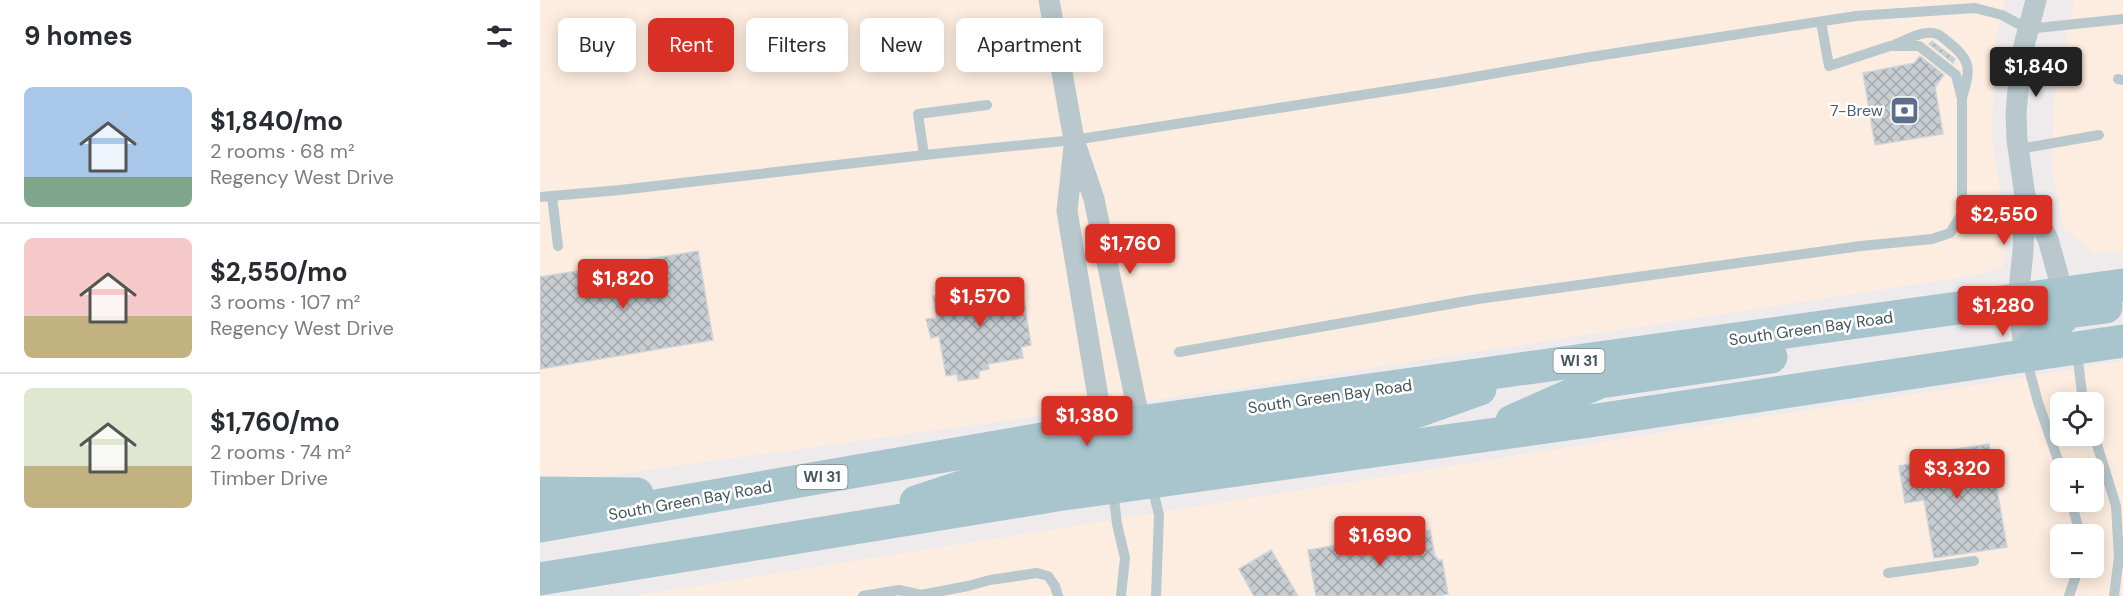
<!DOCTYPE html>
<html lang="en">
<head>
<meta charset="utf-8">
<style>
	:root { --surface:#fff; --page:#f2f2f3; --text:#2b2b33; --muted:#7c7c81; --line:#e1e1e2; --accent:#d93025 }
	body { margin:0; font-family:"DM Sans",sans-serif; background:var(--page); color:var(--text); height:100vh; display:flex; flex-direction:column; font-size:22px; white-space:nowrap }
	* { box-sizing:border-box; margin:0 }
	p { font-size:20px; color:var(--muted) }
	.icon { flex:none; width:33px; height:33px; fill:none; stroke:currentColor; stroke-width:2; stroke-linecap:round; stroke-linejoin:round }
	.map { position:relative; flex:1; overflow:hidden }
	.drawer { display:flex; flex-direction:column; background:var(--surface); width:540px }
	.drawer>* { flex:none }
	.hud { position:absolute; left:18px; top:18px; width:570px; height:54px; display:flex; gap:12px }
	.tools { position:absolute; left:1510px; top:392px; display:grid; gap:12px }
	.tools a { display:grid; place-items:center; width:54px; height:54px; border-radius:9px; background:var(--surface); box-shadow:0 3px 15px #0003; font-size:30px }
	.price { position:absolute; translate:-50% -51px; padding:0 14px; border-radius:6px; background:var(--accent); color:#fff; font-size:20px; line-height:39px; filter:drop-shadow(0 2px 3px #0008) }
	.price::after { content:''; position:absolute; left:50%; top:36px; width:18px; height:14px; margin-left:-9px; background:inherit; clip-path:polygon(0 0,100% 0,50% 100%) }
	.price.active { background:#222; color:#fff }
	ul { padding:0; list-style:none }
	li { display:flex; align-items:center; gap:18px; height:150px; padding:0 24px }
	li+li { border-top:2px solid var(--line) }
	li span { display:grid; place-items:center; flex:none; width:168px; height:120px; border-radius:9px; color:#555 }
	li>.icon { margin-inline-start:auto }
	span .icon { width:72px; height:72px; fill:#fffc; stroke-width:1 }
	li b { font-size:26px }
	h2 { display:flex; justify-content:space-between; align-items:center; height:72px; padding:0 24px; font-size:26px }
	.tag { padding:0 21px; border-radius:9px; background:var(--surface); box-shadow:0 3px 15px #0003; font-size:21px; line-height:54px }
	.tag.active { background:var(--accent); color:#fff }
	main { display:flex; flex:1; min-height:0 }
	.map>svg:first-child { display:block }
</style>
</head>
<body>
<main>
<section class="drawer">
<h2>9 homes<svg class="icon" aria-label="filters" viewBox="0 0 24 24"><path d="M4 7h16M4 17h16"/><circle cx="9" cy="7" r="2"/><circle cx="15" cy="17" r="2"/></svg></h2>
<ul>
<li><span style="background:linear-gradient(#a9c7e8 75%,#7fa58c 0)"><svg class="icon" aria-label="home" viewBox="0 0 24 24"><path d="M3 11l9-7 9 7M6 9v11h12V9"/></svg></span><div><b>$1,840/mo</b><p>2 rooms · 68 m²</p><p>Regency West Drive</p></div></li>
<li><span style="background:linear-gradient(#f6c9c9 65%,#c2b280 0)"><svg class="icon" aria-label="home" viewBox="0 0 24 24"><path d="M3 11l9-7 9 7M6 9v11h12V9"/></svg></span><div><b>$2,550/mo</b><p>3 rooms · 107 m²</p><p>Regency West Drive</p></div></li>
<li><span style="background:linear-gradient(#dfe7d0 65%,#c2b280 0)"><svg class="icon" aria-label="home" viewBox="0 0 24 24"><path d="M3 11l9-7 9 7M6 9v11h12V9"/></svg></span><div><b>$1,760/mo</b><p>2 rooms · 74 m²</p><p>Timber Drive</p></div></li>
</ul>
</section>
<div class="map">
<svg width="1583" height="596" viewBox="0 0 1583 596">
	<defs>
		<pattern id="building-cross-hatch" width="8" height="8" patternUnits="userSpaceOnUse" patternTransform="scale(1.5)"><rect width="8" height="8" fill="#c7cdd1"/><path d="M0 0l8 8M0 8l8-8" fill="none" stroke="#a3a9ad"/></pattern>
	</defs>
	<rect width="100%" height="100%" fill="#efebec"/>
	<g fill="#fdede0" fill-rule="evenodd">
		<path d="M 0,0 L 1465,0 L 1455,44 L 1452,136 L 1467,242 L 1463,267 L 1437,275 L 692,389 L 21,482 L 0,482 Z"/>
		<path d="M 1534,0 L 1583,0 L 1583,250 L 1554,254 L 1524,229 L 1512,171 L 1514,96 Z"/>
		<path d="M 1583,361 L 1583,596 L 93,596 L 1240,414 L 1459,382 ZM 1521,402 L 1554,402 L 1554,435 L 1521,435 ZM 1521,468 L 1554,468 L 1554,501 L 1521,501 ZM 1521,534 L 1554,534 L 1554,567 L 1521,567 Z"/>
	</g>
	<g fill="url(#building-cross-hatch)" stroke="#ced4d8" stroke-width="1.5">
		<path d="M 1392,41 L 1415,59 L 1413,63 L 1389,44 Z"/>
		<path d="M 1380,56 L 1404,75 L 1395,87 L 1403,134 L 1335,145 L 1323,73 L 1374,63 Z"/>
		<path d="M 158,251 L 173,340 L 0,369 L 0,277 Z"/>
		<path d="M 481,281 L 491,345 L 481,347 L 483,358 L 448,364 L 449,369 L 439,371 L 439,378 L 418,381 L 417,374 L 406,376 L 399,336 L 391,338 L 386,319 L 397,318 L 393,296 Z"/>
		<path d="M 1449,444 L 1467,547 L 1394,558 L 1384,500 L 1365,503 L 1359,466 L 1379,462 L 1378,455 Z"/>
		<path d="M 859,528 L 860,533 L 863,535 L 890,530 L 895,557 L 897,557 L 897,560 L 902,560 L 908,594 L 898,596 L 776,596 L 768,550 L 821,541 L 820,539 L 823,539 L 822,533 Z"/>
		<path d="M 731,550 L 758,596 L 714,596 L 699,569 Z"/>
	</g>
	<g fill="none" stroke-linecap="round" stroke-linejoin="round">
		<g stroke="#b8c8cd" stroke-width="10">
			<path d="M 1356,44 C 1366,40 1377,33 1387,33 C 1397,32 1401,36 1408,42 C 1433,61 1430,70 1422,98"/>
			<path d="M 1578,79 L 1583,80"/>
			<path d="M 1479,149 L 1559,135"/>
			<path d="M 384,155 L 378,114 L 447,105"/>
			<path d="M 12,196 L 18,246"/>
			<path d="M 0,197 L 80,190 L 384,155 L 534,140 L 905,82 L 1044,58 L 1316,16 L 1435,8 L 1462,15 L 1488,29 L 1583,19"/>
			<path d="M 639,352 L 938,299 L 1321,246 L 1392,239 L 1410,233 L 1422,214 L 1422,99 L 1416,75 L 1379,46 L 1350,46 L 1289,66 L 1281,22"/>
			<path d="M 1537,352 L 1543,402"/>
			<path d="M 1486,358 L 1498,402 L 1521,469"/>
			<path d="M 1554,435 L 1576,506 L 1579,557 L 1574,596"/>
			<path d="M 612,486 L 619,515 L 616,596"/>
			<path d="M 573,491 L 577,524 L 585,558 L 581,596"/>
			<path d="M 1531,501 L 1540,534"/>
			<path d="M 1348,573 L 1434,561"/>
			<path d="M 323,596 L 359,590 L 381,595 L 428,586 L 450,580 L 497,573 L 508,576 L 515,586 L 518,596"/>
			<path d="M 1529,596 L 1539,567"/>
		</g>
		<g stroke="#b8c8cd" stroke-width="21">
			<path d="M 509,0 L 534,140 L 554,199 L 602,432"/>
			<path d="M 534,147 L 527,211 L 565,439"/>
			<path d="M 1485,196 L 1508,239 L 1526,304"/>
			<path d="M 1485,355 L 1478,300 L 1483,251 L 1485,196 L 1477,140 L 1476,113 L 1481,57 L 1496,0"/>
		</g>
		<g stroke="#a8c5ce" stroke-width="33">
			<path d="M 1485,355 L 1528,312 L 1566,307"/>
			<path d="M 972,421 L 1060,382 L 1231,357"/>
			<path d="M 572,488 L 606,454 L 861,417 L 940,389"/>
			<path d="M 0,493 L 97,494"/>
			<path d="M 376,502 L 455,476 L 568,459 L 600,422"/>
			<path d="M 0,526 L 600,422 L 1583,285"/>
			<path d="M 0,579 L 517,495 L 1050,421 L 1583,341"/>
		</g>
	</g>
	<defs>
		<symbol id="bank-square" viewBox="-11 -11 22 22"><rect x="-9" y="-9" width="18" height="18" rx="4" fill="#5c6f8a" stroke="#fff"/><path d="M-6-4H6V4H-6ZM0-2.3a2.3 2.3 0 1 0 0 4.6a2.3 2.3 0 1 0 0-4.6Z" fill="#fff"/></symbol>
	</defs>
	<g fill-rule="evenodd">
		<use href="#bank-square" x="1348" y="94" width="33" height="33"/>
	</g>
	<g text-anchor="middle" stroke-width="5" stroke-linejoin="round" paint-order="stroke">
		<g fill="#fff" stroke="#7b888c" stroke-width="1.5">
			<rect x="1013.5" y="349" width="51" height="24" rx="4.5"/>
			<rect x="256.5" y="465" width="51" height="24" rx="4.5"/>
		</g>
		<g font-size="15" font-weight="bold" fill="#42555a">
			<text x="1039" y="366">WI 31</text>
			<text x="282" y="482">WI 31</text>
		</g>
		<g font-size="16" fill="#4e5e75" stroke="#fff" text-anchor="end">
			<text x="1343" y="116">7-Brew</text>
		</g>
		<g font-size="16" fill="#42555a" stroke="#fff">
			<text transform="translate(1271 328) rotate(-8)" y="6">South Green Bay Road</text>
			<text transform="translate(790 396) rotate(-8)" y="6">South Green Bay Road</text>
			<text transform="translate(150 500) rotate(-10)" y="6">South Green Bay Road</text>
		</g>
	</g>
</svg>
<div class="tools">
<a><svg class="icon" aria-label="locate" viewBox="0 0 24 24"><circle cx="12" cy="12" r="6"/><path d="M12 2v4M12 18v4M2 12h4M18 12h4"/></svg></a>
<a>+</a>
<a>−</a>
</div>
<b class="price active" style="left:1496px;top:98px">$1,840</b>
<b class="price" style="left:1464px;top:246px">$2,550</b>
<b class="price" style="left:590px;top:275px">$1,760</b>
<b class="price" style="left:83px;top:310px">$1,820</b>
<b class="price" style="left:440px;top:328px">$1,570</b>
<b class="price" style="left:1463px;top:337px">$1,280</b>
<b class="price" style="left:547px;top:447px">$1,380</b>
<b class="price" style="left:1417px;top:500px">$3,320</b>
<b class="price" style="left:840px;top:567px">$1,690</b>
<div class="hud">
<a class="tag">Buy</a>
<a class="tag active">Rent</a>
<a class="tag">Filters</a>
<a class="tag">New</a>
<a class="tag">Apartment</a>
</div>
</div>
</main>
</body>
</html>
